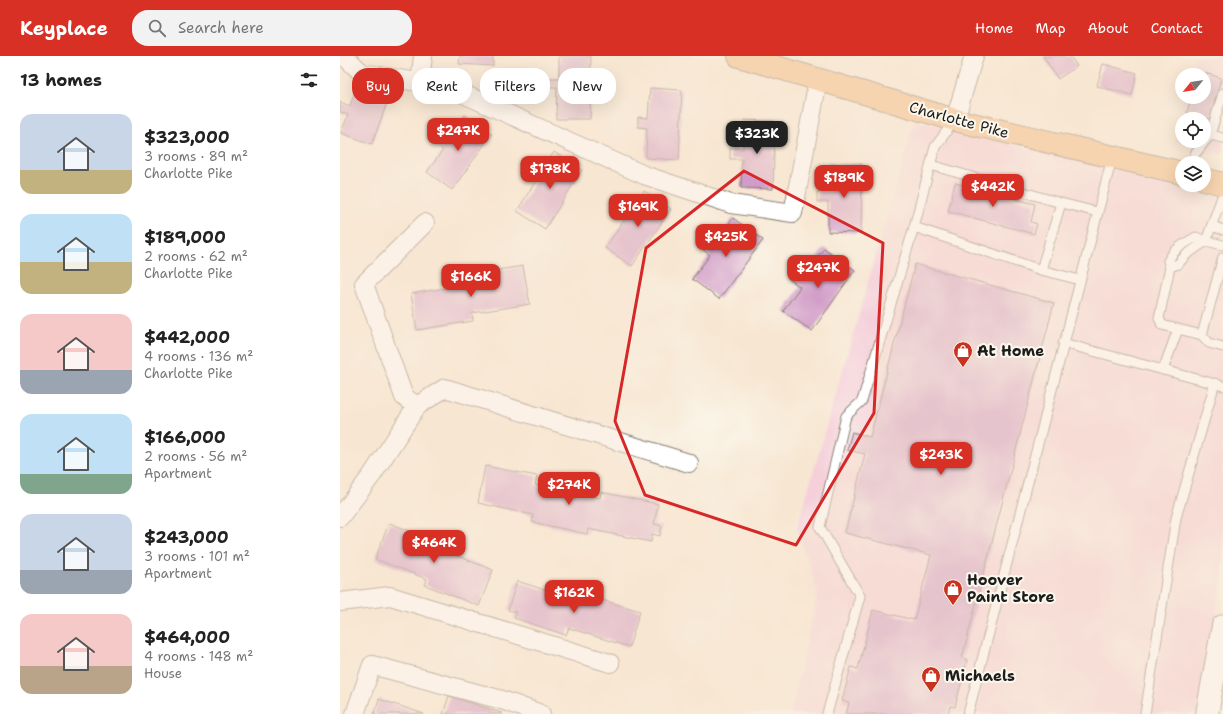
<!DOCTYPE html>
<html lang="en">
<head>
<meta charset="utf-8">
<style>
	:root { --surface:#fff; --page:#f2f2f2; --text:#222; --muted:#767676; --accent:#d93025 }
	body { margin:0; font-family:"Shantell Sans",sans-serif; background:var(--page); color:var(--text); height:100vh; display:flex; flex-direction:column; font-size:15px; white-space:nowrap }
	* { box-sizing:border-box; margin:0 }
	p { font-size:13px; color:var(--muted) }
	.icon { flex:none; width:22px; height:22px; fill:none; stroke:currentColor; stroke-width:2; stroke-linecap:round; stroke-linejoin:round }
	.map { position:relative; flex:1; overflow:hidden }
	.details { display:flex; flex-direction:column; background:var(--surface); width:340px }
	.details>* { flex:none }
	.hud { position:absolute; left:12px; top:12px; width:380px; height:36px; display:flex; gap:8px }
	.needle { width:26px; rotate:240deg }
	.fabs { position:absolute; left:835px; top:12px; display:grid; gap:8px }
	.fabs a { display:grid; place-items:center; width:36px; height:36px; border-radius:50%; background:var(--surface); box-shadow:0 4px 16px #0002; font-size:20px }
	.price { position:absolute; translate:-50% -34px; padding:0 9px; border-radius:8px; background:var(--accent); color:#fff; font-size:13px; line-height:26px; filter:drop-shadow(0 1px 2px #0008) }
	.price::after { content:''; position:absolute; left:50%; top:24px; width:12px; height:9px; margin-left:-6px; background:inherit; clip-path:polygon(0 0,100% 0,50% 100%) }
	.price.on { background:#222; color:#fff }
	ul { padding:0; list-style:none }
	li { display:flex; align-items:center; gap:12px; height:100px; padding:0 20px }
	li span { display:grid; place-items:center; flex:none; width:112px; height:80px; border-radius:12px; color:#555 }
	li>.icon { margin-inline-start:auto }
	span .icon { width:48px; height:48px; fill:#fffc; stroke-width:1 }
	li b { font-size:17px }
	h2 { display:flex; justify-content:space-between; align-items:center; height:48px; padding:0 20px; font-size:17px }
	.pill { padding:0 14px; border-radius:16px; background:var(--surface); box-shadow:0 4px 16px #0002; font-size:14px; line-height:36px }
	.pill.on { background:var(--accent); color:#fff }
	header { display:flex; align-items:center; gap:24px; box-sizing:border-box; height:56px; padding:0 20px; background:var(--accent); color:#fff }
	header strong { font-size:19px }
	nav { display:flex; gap:22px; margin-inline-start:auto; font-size:14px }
	.search { width:280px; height:36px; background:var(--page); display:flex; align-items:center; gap:10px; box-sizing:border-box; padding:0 14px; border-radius:16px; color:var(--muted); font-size:15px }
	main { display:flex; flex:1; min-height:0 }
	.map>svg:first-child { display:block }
</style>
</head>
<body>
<header>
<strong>Keyplace</strong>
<div class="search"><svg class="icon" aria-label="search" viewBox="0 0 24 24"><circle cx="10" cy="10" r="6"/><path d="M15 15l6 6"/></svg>Search here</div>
<nav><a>Home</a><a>Map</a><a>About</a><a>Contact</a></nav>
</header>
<main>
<section class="details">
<h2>13 homes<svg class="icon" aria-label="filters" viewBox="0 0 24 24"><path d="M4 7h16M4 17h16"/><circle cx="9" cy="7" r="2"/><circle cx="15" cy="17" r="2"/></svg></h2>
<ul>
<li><span style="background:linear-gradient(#c9d6e8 70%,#c2b280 0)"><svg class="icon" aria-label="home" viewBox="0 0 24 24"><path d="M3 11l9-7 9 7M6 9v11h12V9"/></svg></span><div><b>$323,000</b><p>3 rooms · 89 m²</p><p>Charlotte Pike</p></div></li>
<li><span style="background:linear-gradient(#bfe0f5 60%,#c2b280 0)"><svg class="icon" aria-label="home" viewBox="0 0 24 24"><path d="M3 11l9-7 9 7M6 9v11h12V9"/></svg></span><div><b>$189,000</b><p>2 rooms · 62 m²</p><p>Charlotte Pike</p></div></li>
<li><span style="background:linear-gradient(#f6c9c9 70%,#9aa5b1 0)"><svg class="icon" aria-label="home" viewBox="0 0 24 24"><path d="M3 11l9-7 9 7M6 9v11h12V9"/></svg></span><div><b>$442,000</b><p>4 rooms · 136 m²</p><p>Charlotte Pike</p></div></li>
<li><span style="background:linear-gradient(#bfe0f5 75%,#7fa58c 0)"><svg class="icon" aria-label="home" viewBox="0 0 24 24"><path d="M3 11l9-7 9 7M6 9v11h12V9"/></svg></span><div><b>$166,000</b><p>2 rooms · 56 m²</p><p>Apartment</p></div></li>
<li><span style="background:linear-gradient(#c9d6e8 70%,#9aa5b1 0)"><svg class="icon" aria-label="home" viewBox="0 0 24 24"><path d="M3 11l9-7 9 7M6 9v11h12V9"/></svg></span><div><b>$243,000</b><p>3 rooms · 101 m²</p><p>Apartment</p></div></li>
<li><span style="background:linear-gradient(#f6c9c9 65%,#b9a48a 0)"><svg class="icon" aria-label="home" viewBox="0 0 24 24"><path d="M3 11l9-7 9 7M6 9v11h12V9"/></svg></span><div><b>$464,000</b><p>4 rooms · 148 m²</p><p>House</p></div></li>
</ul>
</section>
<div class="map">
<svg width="883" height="658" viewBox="0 0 883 658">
	<rect width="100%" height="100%" fill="#fbf7ec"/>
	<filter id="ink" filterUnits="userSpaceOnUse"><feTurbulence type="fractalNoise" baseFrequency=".025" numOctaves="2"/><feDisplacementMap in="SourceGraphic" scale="8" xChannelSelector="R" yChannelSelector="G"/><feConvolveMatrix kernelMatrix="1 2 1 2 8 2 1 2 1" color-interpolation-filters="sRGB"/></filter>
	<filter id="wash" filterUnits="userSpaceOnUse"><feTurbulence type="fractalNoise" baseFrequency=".012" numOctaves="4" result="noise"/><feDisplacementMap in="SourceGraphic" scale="16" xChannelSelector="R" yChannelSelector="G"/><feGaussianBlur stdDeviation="0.9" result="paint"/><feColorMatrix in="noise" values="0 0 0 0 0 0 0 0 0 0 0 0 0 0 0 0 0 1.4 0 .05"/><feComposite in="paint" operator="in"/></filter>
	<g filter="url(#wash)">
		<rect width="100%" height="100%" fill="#f7e6d1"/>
		<g fill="#f5cfda" fill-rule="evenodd">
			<path d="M 854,0 L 883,0 L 883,99 L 835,84 L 845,41 L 864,41 L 864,19 L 850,19 ZM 842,63 L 864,63 L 864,85 L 842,85 Z"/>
			<path d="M 575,64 L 883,140 L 883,512 L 861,658 L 450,658 L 478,537 L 457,472 Z"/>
		</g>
		<g id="blocks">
			<g fill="#d19cc8">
				<path d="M 120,0 L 153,0 L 153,10 L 119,8 Z"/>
				<path d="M 219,0 L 251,0 L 250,63 L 216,63 L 217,31 L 207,31 L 207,22 L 219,22 Z"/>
				<path d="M 703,0 L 730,0 L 737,10 L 718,23 Z"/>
				<path d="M 763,8 L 797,17 L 792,39 L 757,30 Z"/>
				<path d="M 858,15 L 881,22 L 870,63 L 847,57 L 851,41 L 864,41 L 864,19 L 857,19 Z"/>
				<path d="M 17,29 L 49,41 L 32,88 L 1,77 L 8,59 L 0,56 L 0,46 L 10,50 Z"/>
				<path d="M 310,32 L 342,34 L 339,104 L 306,102 L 307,72 L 298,71 L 298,61 L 308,62 Z"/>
				<path d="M 125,59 L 152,78 L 112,134 L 87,116 L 103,94 L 93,87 L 100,78 L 108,84 Z"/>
				<path d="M 404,64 L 435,65 L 433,133 L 401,132 L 402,103 L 390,103 L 390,92 L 403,93 Z"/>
				<path d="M 214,96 L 242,114 L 205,173 L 177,155 Z"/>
				<path d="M 490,108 L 522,108 L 521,177 L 488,176 L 488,146 L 477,146 L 477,136 L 490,136 Z"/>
				<path d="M 615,127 L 695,148 L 691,166 L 697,168 L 694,178 L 608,155 Z"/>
				<path d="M 304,135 L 331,153 L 292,210 L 265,192 Z"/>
				<path d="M 393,162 L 423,184 L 379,243 L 352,223 L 370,199 L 358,190 L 364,182 L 373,189 Z"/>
				<path d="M 484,192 L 515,214 L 472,275 L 443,255 L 460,231 L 448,222 L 455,212 L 465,219 Z"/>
				<path d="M 575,208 L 714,247 L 622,602 L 627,604 L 615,651 L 610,650 L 608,658 L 506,658 L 509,647 L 502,645 L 511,611 L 518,613 L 533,554 L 574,564 L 591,499 L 505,477 L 525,398 L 507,394 L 512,376 L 530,381 Z"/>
				<path d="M 183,210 L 190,248 L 132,257 L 133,265 L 77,274 L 71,238 L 128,228 L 126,219 Z"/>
				<path d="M 145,410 L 197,420 L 195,429 L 260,442 L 261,436 L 318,448 L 314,468 L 322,470 L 320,480 L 312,478 L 311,486 L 248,473 L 247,478 L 192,466 L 193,459 L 138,447 Z"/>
				<path d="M 49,467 L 102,487 L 100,493 L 153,514 L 139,550 L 85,529 L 87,523 L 35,503 Z"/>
				<path d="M 177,525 L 243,546 L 245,539 L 300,555 L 289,591 L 229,572 L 226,579 L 174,562 L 176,556 L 168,554 Z"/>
				<path d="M 109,640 L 162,657 L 162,658 L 103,658 Z"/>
				<path d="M 39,643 L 84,658 L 34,658 Z"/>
			</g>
		</g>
	</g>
	<g filter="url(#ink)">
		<use href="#blocks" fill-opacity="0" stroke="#8a8176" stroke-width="1"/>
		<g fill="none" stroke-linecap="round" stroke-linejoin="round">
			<defs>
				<g id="service">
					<path d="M 870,79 L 883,37"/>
					<path d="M 853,107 L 855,98 L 870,79 L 883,82"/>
					<path d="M 591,109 L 721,147 L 701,214 L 574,171 L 595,91 L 615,64"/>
					<path d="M 883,138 L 866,185 L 883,189"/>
					<path d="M 721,147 L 757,156"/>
					<path d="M 872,170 L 883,174"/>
					<path d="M 830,211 L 828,205 C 834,193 844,188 856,181 L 866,185"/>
					<path d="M 701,214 L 740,224"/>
					<path d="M 838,273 L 822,269 L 819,262 L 830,211 L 838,208 L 846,199 L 866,185"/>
					<path d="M 862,279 L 869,287 L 883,291"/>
					<path d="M 723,287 L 883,330"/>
					<path d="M 823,314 L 838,273 L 862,279 L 883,201"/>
					<path d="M 487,658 L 520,540 L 480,471 L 506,360 L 522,345 L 574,171"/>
					<path d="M 628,658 L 772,102"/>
					<path d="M 805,658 L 836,462 L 875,327"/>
				</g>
				<g id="minor">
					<path d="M 4,0 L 22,17 L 108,31 L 304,119 L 391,148 L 453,157 L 478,24"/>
					<path d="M 80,26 L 83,0"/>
					<path d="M 615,64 L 634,0"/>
					<path d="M 77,350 L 64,341 L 24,228 L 85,167"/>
					<path d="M 0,461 L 32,419 L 77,350 L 105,332 L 349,407"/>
					<path d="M 0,546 L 50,540 L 270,607"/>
					<path d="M 15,658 L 32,609 L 162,644 L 201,658"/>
				</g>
				<path id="tertiary" d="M 867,658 L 883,570"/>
				<g id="primary">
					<path d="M 399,0 L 615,64 L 842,117"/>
					<path d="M 864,123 L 883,128"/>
				</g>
			</defs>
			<use href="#service" stroke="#8a8176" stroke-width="11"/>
			<use href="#minor" stroke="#8a8176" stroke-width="20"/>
			<use href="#tertiary" stroke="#8a8176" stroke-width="24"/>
			<use href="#primary" stroke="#8a8176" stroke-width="24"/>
			<use href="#service" stroke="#fff" stroke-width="9"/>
			<use href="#minor" stroke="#fff" stroke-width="18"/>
			<use href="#tertiary" stroke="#fff" stroke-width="22"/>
			<use href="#primary" stroke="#f6be87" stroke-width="22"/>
		</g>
	</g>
	<path d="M0 0H883V658H0ZM 404,115 L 543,187 L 534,357 L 456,489 L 305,439 L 275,365 L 306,192 Z" fill="#f7e6d1" fill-opacity=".55" fill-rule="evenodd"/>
	<path fill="none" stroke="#d62828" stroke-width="3" stroke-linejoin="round" d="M 404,115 L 543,187 L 534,357 L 456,489 L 305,439 L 275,365 L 306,192 Z"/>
	<defs>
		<symbol id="shop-pin" viewBox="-11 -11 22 30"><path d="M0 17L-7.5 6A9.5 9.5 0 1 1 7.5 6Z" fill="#c8321e" stroke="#fbf7ec"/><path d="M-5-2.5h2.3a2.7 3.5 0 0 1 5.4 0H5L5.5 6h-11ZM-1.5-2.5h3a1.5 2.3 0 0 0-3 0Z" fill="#fff"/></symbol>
	</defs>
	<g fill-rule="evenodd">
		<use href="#shop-pin" x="612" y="284" width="22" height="30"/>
		<use href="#shop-pin" x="602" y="522" width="22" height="30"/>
		<use href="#shop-pin" x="580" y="609" width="22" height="30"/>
	</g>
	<g text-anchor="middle" stroke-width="4" stroke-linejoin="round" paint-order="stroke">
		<g font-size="15" fill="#1c1c1c" stroke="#fbf7ec">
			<text transform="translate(619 64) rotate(15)" y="5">Charlotte Pike</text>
		</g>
		<g font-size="15" font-weight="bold" fill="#1c1c1c" stroke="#fbf7ec" text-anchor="start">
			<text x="637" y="300">At Home</text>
			<text x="627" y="529">Hoover<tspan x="627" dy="17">Paint Store</tspan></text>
			<text x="605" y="625">Michaels</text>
		</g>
	</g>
</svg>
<div class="fabs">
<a><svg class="needle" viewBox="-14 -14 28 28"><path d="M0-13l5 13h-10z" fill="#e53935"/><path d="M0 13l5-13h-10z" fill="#767676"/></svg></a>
<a><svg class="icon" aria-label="locate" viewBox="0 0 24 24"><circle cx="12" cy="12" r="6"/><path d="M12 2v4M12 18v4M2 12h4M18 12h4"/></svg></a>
<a><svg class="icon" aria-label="layers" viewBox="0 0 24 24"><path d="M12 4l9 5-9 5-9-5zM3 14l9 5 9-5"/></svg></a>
</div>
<b class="price" style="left:118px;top:96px">$247K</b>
<b class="price on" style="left:417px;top:99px">$323K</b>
<b class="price" style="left:210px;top:134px">$178K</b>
<b class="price" style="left:504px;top:143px">$189K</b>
<b class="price" style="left:653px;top:152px">$442K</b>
<b class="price" style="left:298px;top:172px">$169K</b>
<b class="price" style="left:386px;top:202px">$425K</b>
<b class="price" style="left:478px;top:233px">$247K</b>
<b class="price" style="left:131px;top:242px">$166K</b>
<b class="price" style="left:601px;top:420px">$243K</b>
<b class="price" style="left:229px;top:450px">$274K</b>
<b class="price" style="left:94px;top:508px">$464K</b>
<b class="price" style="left:234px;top:558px">$162K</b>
<div class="hud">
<a class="pill on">Buy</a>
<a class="pill">Rent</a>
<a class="pill">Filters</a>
<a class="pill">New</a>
</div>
</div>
</main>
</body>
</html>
